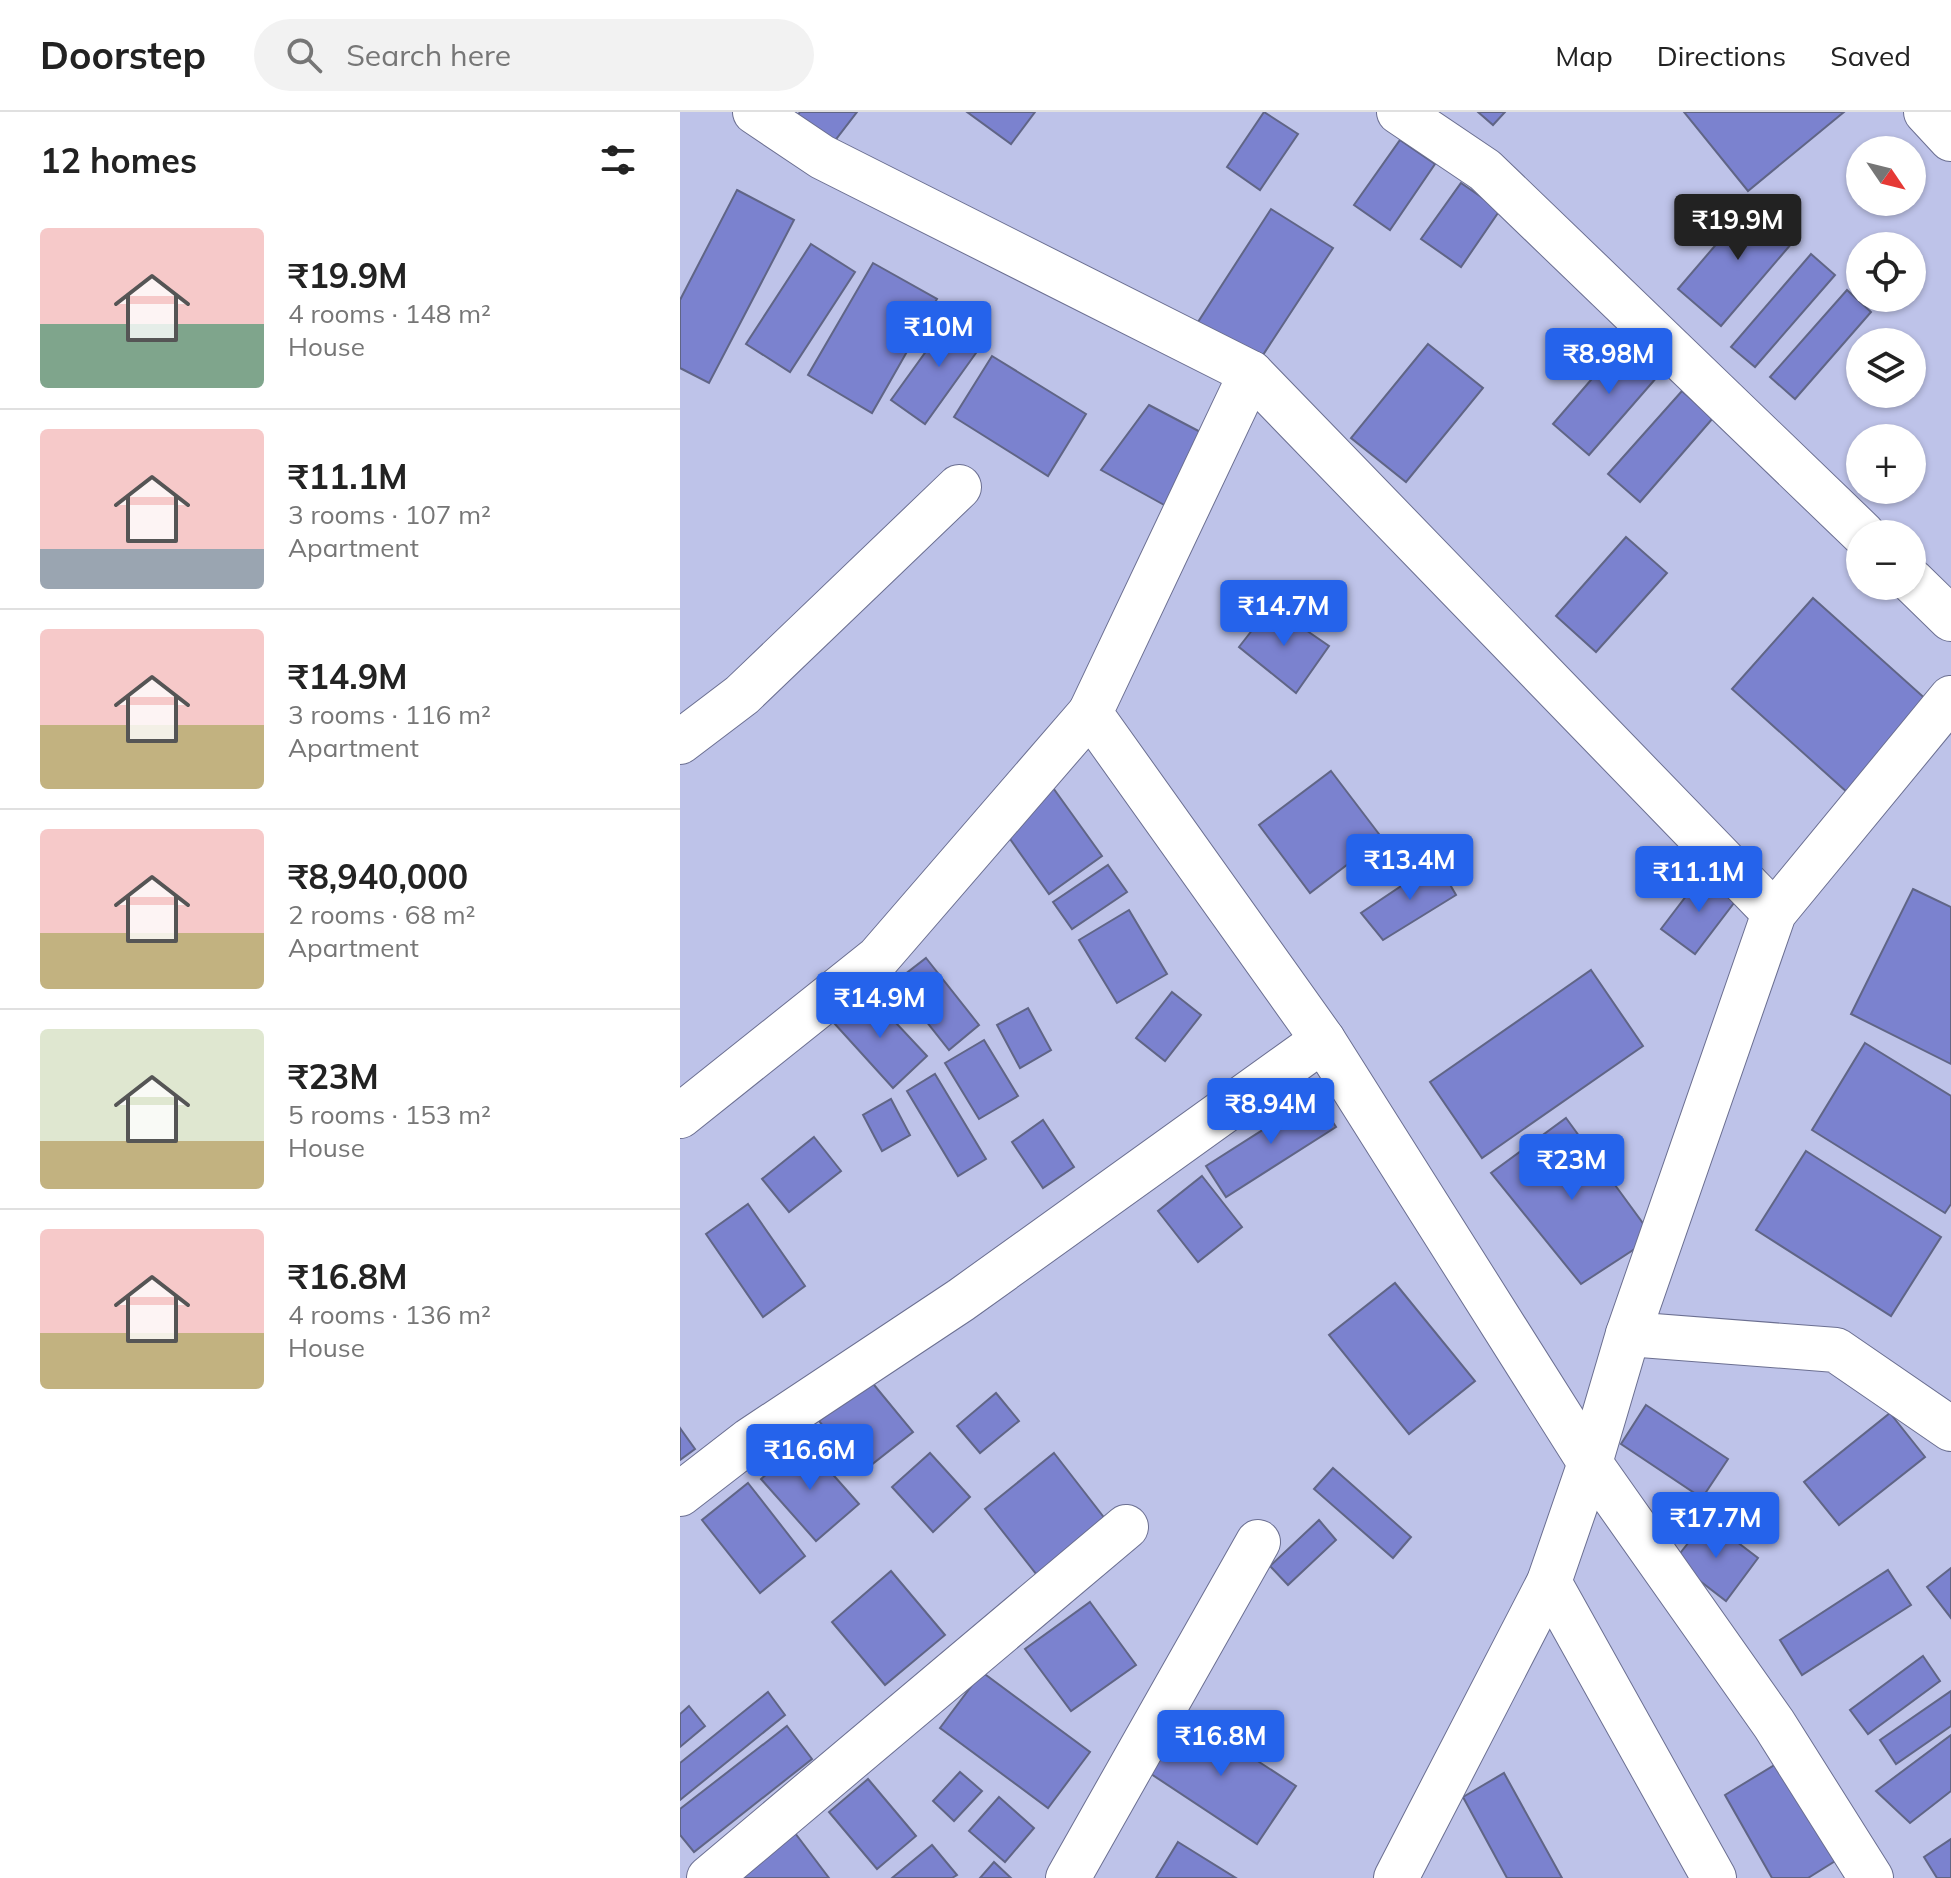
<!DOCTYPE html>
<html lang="en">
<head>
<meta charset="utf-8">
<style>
	:root { --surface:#fff; --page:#f2f2f2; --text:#222; --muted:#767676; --line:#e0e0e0; --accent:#2563eb }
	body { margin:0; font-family:Mulish,sans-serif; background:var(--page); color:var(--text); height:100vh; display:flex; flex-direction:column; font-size:30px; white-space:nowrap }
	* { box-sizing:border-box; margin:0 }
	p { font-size:26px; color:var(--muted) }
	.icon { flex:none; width:44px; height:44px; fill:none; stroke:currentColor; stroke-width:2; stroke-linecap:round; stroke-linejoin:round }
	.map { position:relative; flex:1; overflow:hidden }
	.details { display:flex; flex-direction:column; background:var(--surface); width:680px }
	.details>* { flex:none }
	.needle { width:52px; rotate:125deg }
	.tools { position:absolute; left:1166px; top:24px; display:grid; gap:16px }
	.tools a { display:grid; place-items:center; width:80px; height:80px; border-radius:50%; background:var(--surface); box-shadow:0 2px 6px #0004; font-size:40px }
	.price { position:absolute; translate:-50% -68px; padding:0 18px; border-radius:8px; background:var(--accent); color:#fff; font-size:26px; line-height:52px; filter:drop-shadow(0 2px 4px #0008) }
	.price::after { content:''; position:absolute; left:50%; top:48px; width:24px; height:18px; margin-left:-12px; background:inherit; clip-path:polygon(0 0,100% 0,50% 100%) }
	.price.selected { background:#222; color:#fff }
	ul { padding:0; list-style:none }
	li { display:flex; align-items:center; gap:24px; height:200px; padding:0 40px }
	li+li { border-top:2px solid var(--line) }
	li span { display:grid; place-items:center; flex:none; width:224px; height:160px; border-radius:8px; color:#555 }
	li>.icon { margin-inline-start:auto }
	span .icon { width:96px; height:96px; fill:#fffc; stroke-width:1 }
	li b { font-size:34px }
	h2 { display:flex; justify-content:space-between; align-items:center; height:96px; padding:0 40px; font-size:34px }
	header { display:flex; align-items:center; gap:48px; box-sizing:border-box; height:112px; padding:0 40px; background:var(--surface); border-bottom:2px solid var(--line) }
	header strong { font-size:38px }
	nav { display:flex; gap:44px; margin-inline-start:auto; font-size:28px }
	.search { width:560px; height:72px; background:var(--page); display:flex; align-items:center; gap:20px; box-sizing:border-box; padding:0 28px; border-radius:44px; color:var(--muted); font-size:30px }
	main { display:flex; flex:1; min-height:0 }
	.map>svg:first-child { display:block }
</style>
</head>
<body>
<header>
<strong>Doorstep</strong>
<div class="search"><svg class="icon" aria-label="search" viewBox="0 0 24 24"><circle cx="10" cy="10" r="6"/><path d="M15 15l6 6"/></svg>Search here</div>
<nav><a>Map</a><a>Directions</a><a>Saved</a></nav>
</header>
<main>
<section class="details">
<h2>12 homes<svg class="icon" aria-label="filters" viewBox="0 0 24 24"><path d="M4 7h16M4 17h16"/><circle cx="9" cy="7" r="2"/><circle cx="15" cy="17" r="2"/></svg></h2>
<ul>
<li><span style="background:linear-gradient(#f6c9c9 60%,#7fa58c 0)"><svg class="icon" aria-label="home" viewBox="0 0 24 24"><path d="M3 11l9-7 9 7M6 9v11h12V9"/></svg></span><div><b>₹19.9M</b><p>4 rooms · 148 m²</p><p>House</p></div></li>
<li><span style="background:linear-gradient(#f6c9c9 75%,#9aa5b1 0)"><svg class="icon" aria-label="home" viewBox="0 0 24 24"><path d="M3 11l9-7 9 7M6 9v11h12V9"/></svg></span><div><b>₹11.1M</b><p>3 rooms · 107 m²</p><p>Apartment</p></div></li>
<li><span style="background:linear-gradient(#f6c9c9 60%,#c2b280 0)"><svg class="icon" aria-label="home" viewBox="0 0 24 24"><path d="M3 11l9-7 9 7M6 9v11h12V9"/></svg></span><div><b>₹14.9M</b><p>3 rooms · 116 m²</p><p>Apartment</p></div></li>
<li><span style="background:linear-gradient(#f6c9c9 65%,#c2b280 0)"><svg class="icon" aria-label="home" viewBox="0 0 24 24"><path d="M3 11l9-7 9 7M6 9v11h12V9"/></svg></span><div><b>₹8,940,000</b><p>2 rooms · 68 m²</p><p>Apartment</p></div></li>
<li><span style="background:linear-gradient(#dfe7d0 70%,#c2b280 0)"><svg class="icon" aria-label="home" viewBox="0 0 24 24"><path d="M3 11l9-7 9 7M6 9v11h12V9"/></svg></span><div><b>₹23M</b><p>5 rooms · 153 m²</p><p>House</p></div></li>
<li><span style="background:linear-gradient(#f6c9c9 65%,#c2b280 0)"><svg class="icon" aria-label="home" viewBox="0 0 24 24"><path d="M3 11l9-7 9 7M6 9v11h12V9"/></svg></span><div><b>₹16.8M</b><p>4 rooms · 136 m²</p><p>House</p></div></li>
</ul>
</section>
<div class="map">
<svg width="1271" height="1766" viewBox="0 0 1271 1766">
	<rect width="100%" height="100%" fill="#bec3e9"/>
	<g fill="#7b82cf" stroke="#606586" stroke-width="2">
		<path d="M 120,0 L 177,0 L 150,35 L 115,7 Z"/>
		<path d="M 287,0 L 355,0 L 331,32 Z"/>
		<path d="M 584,0 L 618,22 L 580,78 L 547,55 Z"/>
		<path d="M 798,0 L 825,0 L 813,13 Z"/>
		<path d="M 1004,0 L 1164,0 L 1068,79 Z"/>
		<path d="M 720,28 L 755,52 L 710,118 L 674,93 Z"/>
		<path d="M 781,71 L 820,98 L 781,155 L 741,127 Z"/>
		<path d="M 57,78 L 114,108 L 29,271 L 0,256 L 0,188 Z"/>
		<path d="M 1075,87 L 1118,124 L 1041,214 L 998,177 Z"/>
		<path d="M 591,97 L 653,136 L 579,249 L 518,210 Z"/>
		<path d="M 131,132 L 175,160 L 110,260 L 66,232 Z"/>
		<path d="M 1131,142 L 1155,163 L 1075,255 L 1051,235 Z"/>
		<path d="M 193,151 L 257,187 L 192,301 L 128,263 Z"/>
		<path d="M 1167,178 L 1191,200 L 1115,287 L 1090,265 Z"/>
		<path d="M 273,202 L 306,227 L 245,312 L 211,288 Z"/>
		<path d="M 948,225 L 984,257 L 909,343 L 873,312 Z"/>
		<path d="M 748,232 L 803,276 L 726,370 L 671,326 Z"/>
		<path d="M 312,244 L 406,302 L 368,364 L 274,305 Z"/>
		<path d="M 1002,279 L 1033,306 L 960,390 L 928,362 Z"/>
		<path d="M 469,293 L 528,324 L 486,394 L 421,358 Z"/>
		<path d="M 946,425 L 987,461 L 916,540 L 876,504 Z"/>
		<path d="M 1133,486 L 1249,590 L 1168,681 L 1052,577 Z"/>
		<path d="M 591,494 L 649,534 L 616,581 L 559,535 Z"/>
		<path d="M 651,659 L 702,726 L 630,781 L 579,713 Z"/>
		<path d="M 371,673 L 422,744 L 369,782 L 318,710 Z"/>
		<path d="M 757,750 L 776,783 L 703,828 L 681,801 Z"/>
		<path d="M 428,753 L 447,780 L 392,817 L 373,790 Z"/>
		<path d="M 1023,762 L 1057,787 L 1015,842 L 981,817 Z"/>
		<path d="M 1233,777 L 1271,795 L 1271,952 L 1171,902 Z"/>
		<path d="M 449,798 L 487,862 L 437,891 L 399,828 Z"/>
		<path d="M 246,846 L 299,913 L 269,938 L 215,870 Z"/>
		<path d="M 911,858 L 963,934 L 802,1046 L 750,970 Z"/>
		<path d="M 187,880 L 247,944 L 213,976 L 154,911 Z"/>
		<path d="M 492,880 L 521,903 L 485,949 L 456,926 Z"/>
		<path d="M 348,896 L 371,938 L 340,956 L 317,913 Z"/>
		<path d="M 304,928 L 338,984 L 299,1007 L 265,951 Z"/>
		<path d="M 1185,931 L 1271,984 L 1271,1092 L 1265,1101 L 1132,1018 Z"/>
		<path d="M 255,962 L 306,1047 L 278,1064 L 227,979 Z"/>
		<path d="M 636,984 L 656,1015 L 546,1085 L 526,1054 Z"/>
		<path d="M 211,987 L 230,1023 L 202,1039 L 183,1003 Z"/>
		<path d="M 886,1006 L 973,1125 L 901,1172 L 811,1061 Z"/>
		<path d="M 363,1008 L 394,1055 L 363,1076 L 332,1030 Z"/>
		<path d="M 134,1025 L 161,1059 L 109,1100 L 82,1067 Z"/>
		<path d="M 1126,1039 L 1261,1125 L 1211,1204 L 1076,1118 Z"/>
		<path d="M 522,1064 L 562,1115 L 518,1150 L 478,1099 Z"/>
		<path d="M 68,1092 L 125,1174 L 83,1205 L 26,1122 Z"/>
		<path d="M 715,1171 L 795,1269 L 729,1322 L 649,1223 Z"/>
		<path d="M 190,1268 L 233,1320 L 181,1361 L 139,1309 Z"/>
		<path d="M 316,1281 L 339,1309 L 300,1341 L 277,1314 Z"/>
		<path d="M 966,1293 L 1048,1347 L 1022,1386 L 941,1332 Z"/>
		<path d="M 1210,1301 L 1245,1345 L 1159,1413 L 1124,1370 Z"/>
		<path d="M 0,1316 L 15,1337 L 0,1348 Z"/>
		<path d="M 124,1330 L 179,1392 L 136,1429 L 81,1367 Z"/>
		<path d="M 250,1341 L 290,1385 L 253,1420 L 212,1375 Z"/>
		<path d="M 374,1341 L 426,1408 L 357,1463 L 305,1397 Z"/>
		<path d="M 653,1356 L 731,1425 L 713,1446 L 634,1377 Z"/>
		<path d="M 68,1371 L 125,1444 L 80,1481 L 22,1408 Z"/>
		<path d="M 1027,1407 L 1078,1446 L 1046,1489 L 994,1449 Z"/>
		<path d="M 639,1408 L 656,1428 L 608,1473 L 590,1454 Z"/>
		<path d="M 1271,1456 L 1271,1506 L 1247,1475 Z"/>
		<path d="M 1208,1458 L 1231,1493 L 1122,1563 L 1100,1528 Z"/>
		<path d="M 211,1459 L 265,1523 L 205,1573 L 152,1510 Z"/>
		<path d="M 410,1490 L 456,1553 L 391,1599 L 345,1537 Z"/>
		<path d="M 1243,1544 L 1260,1569 L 1188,1622 L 1170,1598 Z"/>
		<path d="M 302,1560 L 410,1640 L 368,1696 L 260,1616 Z"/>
		<path d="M 1271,1579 L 1271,1614 L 1216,1652 L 1200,1628 Z"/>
		<path d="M 88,1580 L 105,1603 L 0,1688 L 0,1651 Z"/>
		<path d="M 9,1594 L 25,1614 L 0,1635 L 0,1602 Z"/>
		<path d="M 504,1601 L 616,1674 L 577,1732 L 465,1658 Z"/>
		<path d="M 107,1614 L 132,1647 L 14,1740 L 0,1723 L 0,1697 Z"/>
		<path d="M 1271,1623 L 1271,1679 L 1230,1711 L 1196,1679 Z"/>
		<path d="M 1106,1646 L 1168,1741 L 1128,1766 L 1092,1766 L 1045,1683 Z"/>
		<path d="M 280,1660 L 302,1679 L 274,1709 L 253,1689 Z"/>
		<path d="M 824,1661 L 882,1766 L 827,1766 L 783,1685 Z"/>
		<path d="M 188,1667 L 236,1724 L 197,1757 L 149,1700 Z"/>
		<path d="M 319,1685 L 354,1716 L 325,1750 L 289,1719 Z"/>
		<path d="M 115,1721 L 149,1766 L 58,1766 Z"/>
		<path d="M 1271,1727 L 1271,1766 L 1257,1766 L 1244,1745 Z"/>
		<path d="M 498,1730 L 556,1766 L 476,1766 Z"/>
		<path d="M 252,1733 L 277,1763 L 272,1766 L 212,1766 Z"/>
		<path d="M 314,1750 L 331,1766 L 300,1766 Z"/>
	</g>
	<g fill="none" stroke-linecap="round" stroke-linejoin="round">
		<defs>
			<g id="minor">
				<path d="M 75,0 L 142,45 L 571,261 L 1094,801"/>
				<path d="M 719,0 L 805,58 L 1183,422"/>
				<path d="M 1246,0 L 1271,27"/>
				<path d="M 571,261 L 410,601 L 643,928 L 910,1351 L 1094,1612 L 1191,1766"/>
				<path d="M 1232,469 L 1271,507"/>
				<path d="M 0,630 L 62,583 L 279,375"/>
				<path d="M 0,1004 L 198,846 L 410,601"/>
				<path d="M 948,1222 L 1156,1238 L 1271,1317"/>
				<path d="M 0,1382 L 70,1328 L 281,1188 L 643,928"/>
				<path d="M 869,1470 L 1034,1766"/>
				<path d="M 29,1766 L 446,1415"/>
				<path d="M 388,1766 L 578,1430"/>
				<path d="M 716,1766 L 869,1470 L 910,1351 L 948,1222 L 1094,801 L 1271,586"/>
			</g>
		</defs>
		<use href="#minor" stroke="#6b6f91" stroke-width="46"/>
		<use href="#minor" stroke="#fff" stroke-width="44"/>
	</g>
</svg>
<div class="tools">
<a><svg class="needle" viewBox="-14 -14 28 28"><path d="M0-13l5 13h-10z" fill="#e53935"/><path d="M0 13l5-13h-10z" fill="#767676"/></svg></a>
<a><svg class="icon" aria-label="locate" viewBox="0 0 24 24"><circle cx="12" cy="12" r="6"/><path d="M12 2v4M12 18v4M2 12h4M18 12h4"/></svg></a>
<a><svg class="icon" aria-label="layers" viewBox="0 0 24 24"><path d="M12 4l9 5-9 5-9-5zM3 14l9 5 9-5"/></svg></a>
<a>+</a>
<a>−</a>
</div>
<b class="price selected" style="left:1058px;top:150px">₹19.9M</b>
<b class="price" style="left:259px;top:257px">₹10M</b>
<b class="price" style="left:929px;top:284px">₹8.98M</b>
<b class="price" style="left:604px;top:536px">₹14.7M</b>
<b class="price" style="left:730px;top:790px">₹13.4M</b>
<b class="price" style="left:1019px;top:802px">₹11.1M</b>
<b class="price" style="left:200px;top:928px">₹14.9M</b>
<b class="price" style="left:591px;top:1034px">₹8.94M</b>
<b class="price" style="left:892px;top:1090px">₹23M</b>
<b class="price" style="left:130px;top:1380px">₹16.6M</b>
<b class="price" style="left:1036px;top:1448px">₹17.7M</b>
<b class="price" style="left:541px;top:1666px">₹16.8M</b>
</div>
</main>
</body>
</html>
